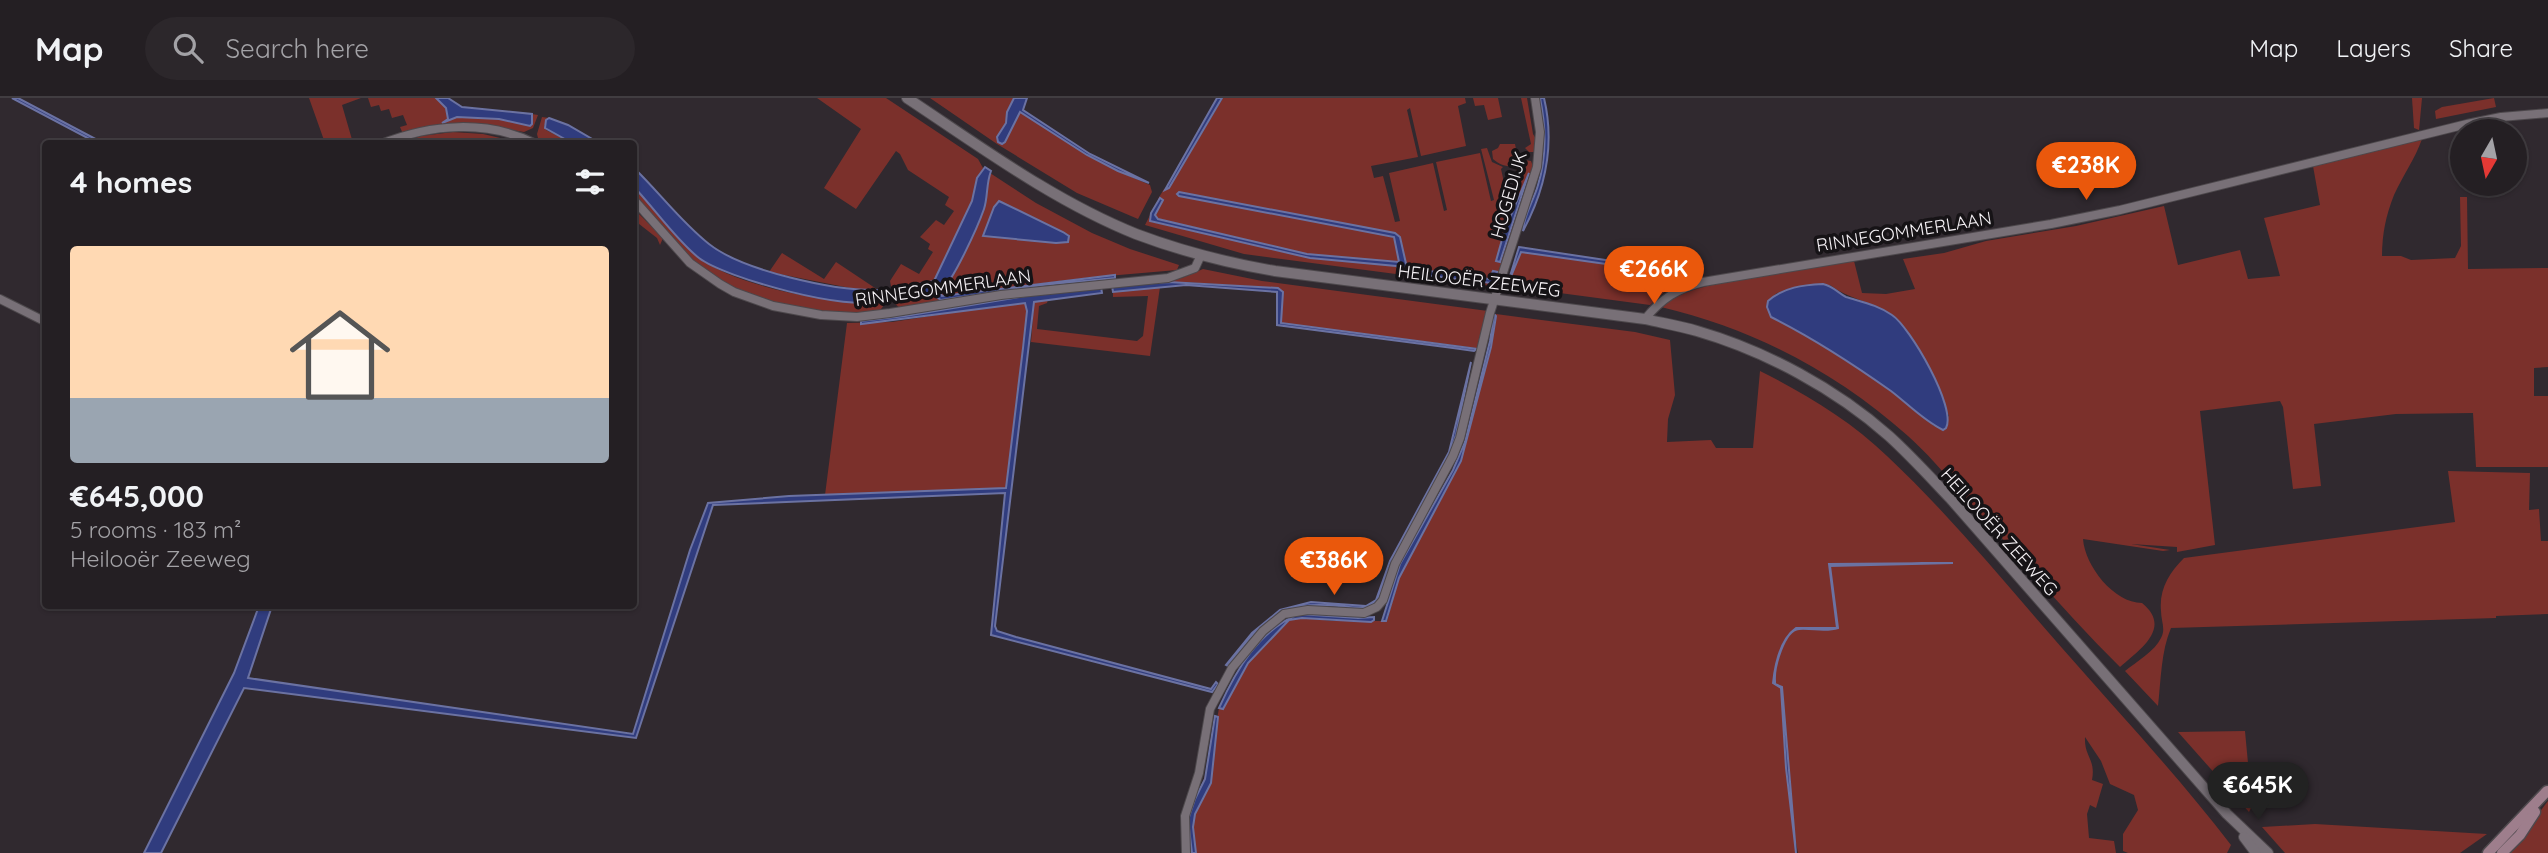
<!DOCTYPE html>
<html lang="en">
<head>
<meta charset="utf-8">
<style>
	:root { --surface:#241f23; --page:#2c272b; --text:#f1f3f6; --muted:#a3a2a6; --line:#413d41; --accent:#ea580c }
	body { margin:0; font-family:Quicksand,sans-serif; background:var(--page); color:var(--text); height:100vh; display:flex; flex-direction:column; font-size:26px; white-space:nowrap }
	* { box-sizing:border-box; margin:0 }
	p { font-size:23px; color:var(--muted) }
	.icon { flex:none; width:38px; height:38px; fill:none; stroke:currentColor; stroke-width:2; stroke-linecap:round; stroke-linejoin:round }
	.map { position:relative; flex:1; overflow:hidden }
	.details { position:absolute; left:42px; top:42px; width:595px; height:469px; display:flex; flex-direction:column; background:var(--surface); border-radius:7px; box-shadow:0 2px 5px #0004,0 0 0 2px var(--line) }
	.details>* { flex:none }
	.needle { width:46px; rotate:189deg }
	.tools { position:absolute; left:2450px; top:21px; display:grid; gap:14px }
	.tools a { display:grid; place-items:center; width:77px; height:77px; border-radius:50%; background:var(--surface); box-shadow:0 2px 5px #0004,0 0 0 2px var(--line); font-size:35px }
	.price { position:absolute; translate:-50% -60px; padding:0 16px; border-radius:24px; background:var(--accent); color:#fff; font-size:23px; line-height:46px; filter:drop-shadow(0 2px 4px #0008) }
	.price::after { content:''; position:absolute; left:50%; top:42px; width:21px; height:16px; margin-left:-10px; background:inherit; clip-path:polygon(0 0,100% 0,50% 100%) }
	.price.active { background:#222; color:#fff }
	ul { padding:0; list-style:none }
	li { display:grid; align-content:center; gap:14px; height:371px; padding:0 28px }
	li+li { border-top:2px solid var(--line) }
	li span { display:grid; place-items:center; height:217px; border-radius:7px; color:#555 }
	li>.icon { margin-inline-start:auto }
	span .icon { width:126px; height:126px; fill:#fffc; stroke-width:1 }
	li b { font-size:30px }
	h2 { display:flex; justify-content:space-between; align-items:center; height:84px; padding:0 28px; font-size:30px }
	header { display:flex; align-items:center; gap:42px; box-sizing:border-box; height:98px; padding:0 35px; background:var(--surface); border-bottom:2px solid var(--line) }
	header strong { font-size:33px }
	nav { display:flex; gap:38px; margin-inline-start:auto; font-size:24px }
	.search { width:490px; height:63px; background:var(--page); display:flex; align-items:center; gap:18px; box-sizing:border-box; padding:0 24px; border-radius:38px; color:var(--muted); font-size:26px }
	.map>svg:first-child { display:block }
</style>
</head>
<body>
<header>
<strong>Map</strong>
<div class="search"><svg class="icon" aria-label="search" viewBox="0 0 24 24"><circle cx="10" cy="10" r="6"/><path d="M15 15l6 6"/></svg>Search here</div>
<nav><a>Map</a><a>Layers</a><a>Share</a></nav>
</header>
<div class="map">
<svg width="2548" height="755" viewBox="0 0 2548 755">
	<rect width="100%" height="100%" fill="#30292f"/>
	<g fill="#7b302b" fill-rule="evenodd">
		<path d="M 309,0 L 361,0 L 342,7 L 353,45 L 325,45 Z"/>
		<path d="M 368,0 L 436,0 L 446,10 L 448,21 L 442,25 L 457,19 L 499,21 L 530,27 L 532,25 L 532,16 L 538,17 L 533,30 L 524,34 L 496,29 L 403,36 L 400,29 L 407,27 L 403,17 L 392,20 L 389,11 L 381,13 L 379,7 L 371,9 Z"/>
		<path d="M 817,0 L 886,0 L 978,61 L 983,70 L 975,89 L 973,103 L 935,182 L 932,185 L 895,192 L 896,199 L 900,201 L 933,197 L 938,199 L 939,205 L 900,210 L 894,205 L 890,183 L 901,166 L 919,176 L 933,154 L 928,151 L 930,146 L 920,139 L 936,122 L 944,127 L 954,113 L 945,107 L 949,99 L 908,72 L 900,56 L 896,53 L 856,111 L 824,90 L 861,31 Z"/>
		<path d="M 930,0 L 1014,0 L 1007,14 L 1006,25 L 1020,14 L 1023,16 L 1118,73 L 1150,87 L 1152,94 L 1138,121 L 1077,95 L 997,46 Z"/>
		<path d="M 1223,0 L 1465,0 L 1466,5 L 1458,8 L 1466,48 L 1421,58 L 1410,10 L 1407,12 L 1418,59 L 1371,68 L 1374,80 L 1383,78 L 1395,124 L 1400,123 L 1389,75 L 1433,65 L 1444,113 L 1447,112 L 1436,64 L 1480,55 L 1491,103 L 1494,102 L 1481,51 L 1487,50 L 1492,64 L 1503,69 L 1501,71 L 1505,89 L 1519,85 L 1515,68 C 1506,69 1500,67 1493,61 L 1492,53 L 1498,50 L 1500,46 L 1515,46 L 1518,61 L 1531,63 L 1534,71 L 1495,189 L 1244,156 L 1145,127 L 1151,115 L 1149,121 L 1152,124 L 1310,160 L 1396,168 L 1406,175 L 1494,185 L 1493,173 L 1489,181 L 1407,170 L 1395,135 L 1179,94 L 1179,98 L 1394,139 L 1399,164 L 1307,156 L 1156,120 L 1155,116 L 1163,102 L 1158,101 L 1164,91 L 1169,90 ZM 1528,76 L 1530,77 L 1501,164 L 1496,163 L 1505,131 Z"/>
		<path d="M 1473,0 L 1498,0 L 1502,19 L 1488,22 L 1484,7 L 1475,8 Z"/>
		<path d="M 1521,0 L 1527,0 L 1533,36 L 1536,41 L 1534,54 L 1529,54 L 1525,50 L 1531,46 Z"/>
		<path d="M 2412,0 L 2422,0 L 2419,32 L 2414,30 Z"/>
		<path d="M 2494,0 L 2496,9 L 2436,21 L 2435,13 L 2442,9 Z"/>
		<path d="M 542,19 L 549,20 L 544,28 L 546,32 L 572,45 L 539,44 L 537,36 Z"/>
		<path d="M 453,34 L 483,36 L 513,43 L 512,46 L 400,46 L 421,38 Z"/>
		<path d="M 2422,41 C 2415,61 2403,77 2394,97 C 2386,117 2382,136 2382,158 L 2401,158 L 2411,162 L 2455,160 L 2461,148 L 2460,99 L 2467,99 L 2468,171 L 2548,170 L 2548,269 L 2534,270 L 2534,298 L 2548,298 L 2548,369 L 2476,369 L 2473,315 L 2396,316 L 2314,326 L 2321,388 L 2293,391 L 2283,309 L 2280,303 L 2200,313 L 2215,447 L 2177,454 L 2177,449 L 2131,446 L 2170,452 L 2163,453 L 2083,441 C 2085,468 2114,505 2142,505 C 2173,530 2139,552 2120,569 C 2063,513 2013,451 1959,392 C 1943,374 1926,354 1908,338 C 1836,274 1754,231 1661,209 C 1686,182 1813,169 1854,163 L 1862,195 L 1886,196 L 1915,191 L 1903,161 L 1944,155 L 1986,143 L 2076,128 L 2164,108 L 2178,167 L 2240,152 L 2248,181 L 2280,178 L 2264,120 L 2320,107 L 2313,68 ZM 1830,187 C 1848,201 1870,203 1889,215 C 1911,229 1940,292 1949,318 L 1934,328 C 1888,284 1828,248 1771,219 L 1768,203 L 1777,195 Z"/>
		<path d="M 990,75 L 1036,105 L 1092,135 L 1130,151 L 1179,167 L 1177,172 L 1084,180 L 941,198 L 940,194 L 953,176 L 983,112 ZM 1048,127 L 1063,134 L 1068,144 L 1056,145 L 984,138 Z"/>
		<path d="M 634,89 C 654,110 677,142 699,160 C 736,188 834,208 879,202 L 884,197 L 884,207 L 879,214 L 843,217 L 791,210 L 741,195 L 690,161 L 634,98 Z"/>
		<path d="M 634,111 L 663,140 L 660,147 L 657,140 L 634,122 Z"/>
		<path d="M 1521,154 L 1636,169 L 1686,178 L 1686,183 L 1669,190 L 1650,207 L 1507,188 Z"/>
		<path d="M 782,155 L 824,181 L 836,164 L 878,192 L 860,192 L 769,174 Z"/>
		<path d="M 1203,171 L 1262,183 L 1488,213 L 1478,253 L 1474,253 L 1476,250 L 1281,225 L 1283,195 L 1278,190 L 1183,184 L 1112,188 L 1182,180 Z"/>
		<path d="M 1160,189 L 1150,258 L 1031,244 L 1034,204 L 1048,201 L 1047,205 L 1039,208 L 1037,231 L 1137,243 L 1143,238 L 1148,198 L 1113,199 L 1113,194 Z"/>
		<path d="M 1020,204 L 1025,204 L 1027,213 L 1006,390 L 825,397 L 847,225 L 892,224 Z"/>
		<path d="M 1496,216 L 1635,234 L 1670,242 L 1675,297 L 1668,321 L 1667,344 L 1711,342 L 1716,350 L 1753,350 L 1760,273 C 1804,295 1851,323 1887,358 C 1950,417 2005,485 2062,550 C 2119,615 2178,678 2231,747 L 2227,755 L 2128,755 L 2123,753 L 2123,736 L 2138,712 L 2134,697 L 2110,686 L 2101,663 L 2085,639 C 2084,659 2096,661 2092,682 L 2103,686 L 2096,710 L 2090,707 L 2087,716 L 2089,740 L 2114,743 L 2116,755 L 1798,755 L 1795,739 L 1796,755 L 1194,755 L 1190,719 L 1209,667 L 1219,610 L 1223,611 L 1248,565 L 1290,522 L 1302,520 L 1334,523 L 1387,523 L 1399,480 L 1442,400 L 1461,357 L 1470,329 Z"/>
		<path d="M 2448,373 L 2530,375 L 2529,412 L 2539,411 L 2541,443 L 2548,443 L 2548,516 L 2496,518 L 2496,520 L 2171,530 C 2161,553 2161,582 2158,608 L 2125,573 C 2136,564 2155,553 2161,540 C 2166,531 2161,523 2161,513 C 2159,491 2169,475 2184,460 L 2455,424 Z"/>
		<path d="M 2245,633 L 2252,708 L 2249,714 L 2178,634 Z"/>
		<path d="M 2548,703 L 2548,755 L 2508,755 Z"/>
		<path d="M 2315,726 L 2487,736 L 2460,755 L 2285,755 L 2262,729 Z"/>
	</g>
	<g fill="#303c7e" stroke="#6b72a2" stroke-width="2">
		<path d="M 12,0 L 18,0 L 103,45 L 97,45 Z"/>
		<path d="M 436,0 L 448,0 L 462,9 L 532,16 L 532,26 L 530,28 L 499,21 L 457,19 L 442,25 L 448,21 L 446,10 Z"/>
		<path d="M 1014,0 L 1027,0 L 1023,12 L 1090,56 L 1149,85 L 1118,73 L 1087,57 L 1020,14 L 1005,44 L 1002,46 L 998,44 L 997,39 L 1006,25 L 1007,14 Z"/>
		<path d="M 1217,0 L 1222,0 L 1169,90 L 1165,92 Z"/>
		<path d="M 1540,0 L 1544,0 C 1555,46 1545,92 1523,133 C 1523,118 1534,102 1538,87 C 1547,58 1546,29 1540,0 Z"/>
		<path d="M 549,20 L 568,27 L 599,45 L 572,45 L 545,30 L 546,22 Z"/>
		<path d="M 985,69 L 991,73 C 986,86 988,99 984,111 C 978,128 953,184 940,194 L 942,198 L 1115,177 L 1115,180 L 1043,187 L 941,202 L 933,197 L 903,201 L 896,199 L 897,190 L 934,183 L 972,103 L 977,80 Z"/>
		<path d="M 634,70 C 659,94 681,124 709,146 C 743,173 835,193 878,192 L 879,202 C 852,215 725,180 699,160 C 677,143 654,110 634,89 Z"/>
		<path d="M 1529,75 L 1500,164 L 1496,163 L 1505,131 Z"/>
		<path d="M 1179,94 L 1395,135 L 1400,139 L 1407,170 L 1489,181 L 1493,173 L 1498,174 L 1495,184 L 1491,185 L 1406,175 L 1396,168 L 1310,160 L 1150,123 L 1151,115 L 1160,100 L 1163,102 L 1155,117 L 1158,121 L 1307,156 L 1399,164 L 1394,139 L 1179,98 L 1177,96 Z"/>
		<path d="M 999,103 L 1063,134 L 1069,138 L 1068,144 L 1056,145 L 983,138 L 994,109 Z"/>
		<path d="M 1519,149 L 1632,166 L 1684,177 L 1521,154 L 1507,188 Z"/>
		<path d="M 1168,184 L 1278,190 L 1283,194 L 1281,225 L 1477,251 L 1474,253 L 1453,250 L 1277,227 L 1277,194 L 1186,187 L 1113,194 L 1112,188 Z"/>
		<path d="M 1823,186 C 1833,188 1838,195 1846,199 C 1862,204 1878,207 1892,217 C 1910,229 1957,310 1946,330 L 1943,332 C 1924,323 1908,306 1891,293 C 1853,266 1813,240 1771,219 L 1767,209 L 1768,203 C 1784,189 1803,187 1823,186 Z"/>
		<path d="M 1101,189 L 1102,195 L 1034,204 L 995,528 L 997,533 L 1016,539 L 1211,591 L 1216,584 L 1218,586 L 1212,594 L 991,537 L 1005,395 L 713,407 L 636,640 L 244,590 L 161,755 L 144,755 L 234,575 L 259,508 L 272,508 L 248,580 L 633,636 L 690,452 L 708,405 L 789,398 L 1006,390 L 1023,250 L 1027,213 L 1025,205 L 861,226 L 861,223 L 905,218 L 1037,196 Z"/>
		<path d="M 1494,216 L 1496,218 L 1491,249 L 1461,363 L 1399,480 L 1386,523 L 1382,523 L 1400,466 L 1453,372 L 1465,344 L 1490,243 Z"/>
		<path d="M 1471,264 L 1456,337 L 1449,358 L 1395,457 L 1376,504 C 1365,513 1352,509 1339,508 C 1278,502 1263,521 1228,568 L 1226,567 L 1252,535 L 1280,512 L 1311,504 L 1366,508 L 1376,502 L 1390,463 L 1449,354 Z"/>
		<path d="M 1953,465 L 1830,468 L 1838,530 C 1826,534 1812,530 1799,531 C 1784,532 1774,570 1775,583 L 1775,586 L 1782,589 L 1796,755 L 1786,670 L 1781,590 L 1773,585 C 1775,567 1780,541 1796,530 L 1837,530 L 1829,466 Z"/>
		<path d="M 1299,516 L 1358,520 L 1374,519 L 1374,522 L 1371,524 L 1302,520 L 1289,522 L 1248,565 L 1223,611 L 1219,610 C 1236,572 1259,532 1299,516 Z"/>
		<path d="M 1215,618 L 1218,619 L 1211,685 L 1195,716 L 1193,729 L 1196,755 L 1192,755 L 1188,722 L 1195,701 L 1205,681 Z"/>
	</g>
	<g fill="none" stroke-linecap="round" stroke-linejoin="round">
		<defs>
			<g id="minor">
				<path d="M 381,46 C 431,26 487,21 536,46"/>
				<path d="M 634,102 L 690,165 L 720,186 L 734,194 L 773,208 L 821,217 L 857,219 L 890,215 L 1001,197 L 1168,180 L 1195,170 L 1201,157"/>
				<path d="M 0,201 L 46,224"/>
				<path d="M 1645,221 C 1661,201 1678,190 1703,184 L 2051,126 L 2120,112 L 2467,26 L 2501,19 L 2548,15"/>
				<path d="M 1186,755 L 1185,718 L 1199,675 L 1210,611 L 1232,570 L 1263,533 L 1284,516 L 1308,512 L 1364,515 L 1377,509 L 1383,502 L 1395,466 L 1453,358 L 1460,340 L 1490,215 L 1537,69 L 1540,34 L 1535,0"/>
			</g>
			<g id="tertiary">
				<path d="M 907,0 C 981,49 1054,103 1136,136 C 1181,153 1228,165 1275,173 L 1645,221 C 1662,225 1680,228 1697,233 C 1766,253 1836,291 1889,338 C 1911,358 1930,379 1950,400 L 2227,716 L 2268,755"/>
				<path d="M 2244,739 L 2256,755"/>
			</g>
			<g id="secondary">
				<path d="M 2488,755 L 2547,693"/>
				<path d="M 2502,755 L 2520,737 L 2535,714"/>
			</g>
		</defs>
		<use href="#minor" stroke="#4d484c" stroke-width="10"/>
		<use href="#tertiary" stroke="#4d484c" stroke-width="12"/>
		<use href="#secondary" stroke="#4d484c" stroke-width="13"/>
		<use href="#minor" stroke="#787077" stroke-width="8"/>
		<use href="#tertiary" stroke="#787077" stroke-width="10"/>
		<use href="#secondary" stroke="#9e7e8c" stroke-width="10"/>
	</g>
	<g text-anchor="middle" stroke-width="7" stroke-linejoin="round" paint-order="stroke">
		<g font-size="18" fill="#f5f1f5" stroke="#161316">
			<text transform="translate(1509 97) rotate(-74)" y="6">HOGEDIJK</text>
			<text transform="translate(1904 134) rotate(-9)" y="6">RINNEGOMMERLAAN</text>
			<text transform="translate(1479 183) rotate(7)" y="6">HEILOOËR ZEEWEG</text>
			<text transform="translate(943 190) rotate(-8)" y="6">RINNEGOMMERLAAN</text>
			<text transform="translate(1999 434) rotate(48)" y="6">HEILOOËR ZEEWEG</text>
		</g>
	</g>
</svg>
<div class="tools">
<a><svg class="needle" viewBox="-14 -14 28 28"><path d="M0-13l5 13h-10z" fill="#e53935"/><path d="M0 13l5-13h-10z" fill="#a3a2a6"/></svg></a>
</div>
<b class="price" style="left:2086px;top:104px">€238K</b>
<b class="price" style="left:1654px;top:208px">€266K</b>
<b class="price" style="left:1334px;top:499px">€386K</b>
<b class="price active" style="left:2258px;top:724px">€645K</b>
<section class="details">
<h2>4 homes<svg class="icon" aria-label="filters" viewBox="0 0 24 24"><path d="M4 7h16M4 17h16"/><circle cx="9" cy="7" r="2"/><circle cx="15" cy="17" r="2"/></svg></h2>
<ul>
<li><span style="background:linear-gradient(#ffd9b3 70%,#9aa5b1 0)"><svg class="icon" aria-label="home" viewBox="0 0 24 24"><path d="M3 11l9-7 9 7M6 9v11h12V9"/></svg></span><div><b>€645,000</b><p>5 rooms · 183 m²</p><p>Heilooër Zeeweg</p></div></li>
</ul>
</section>
</div>
</body>
</html>
